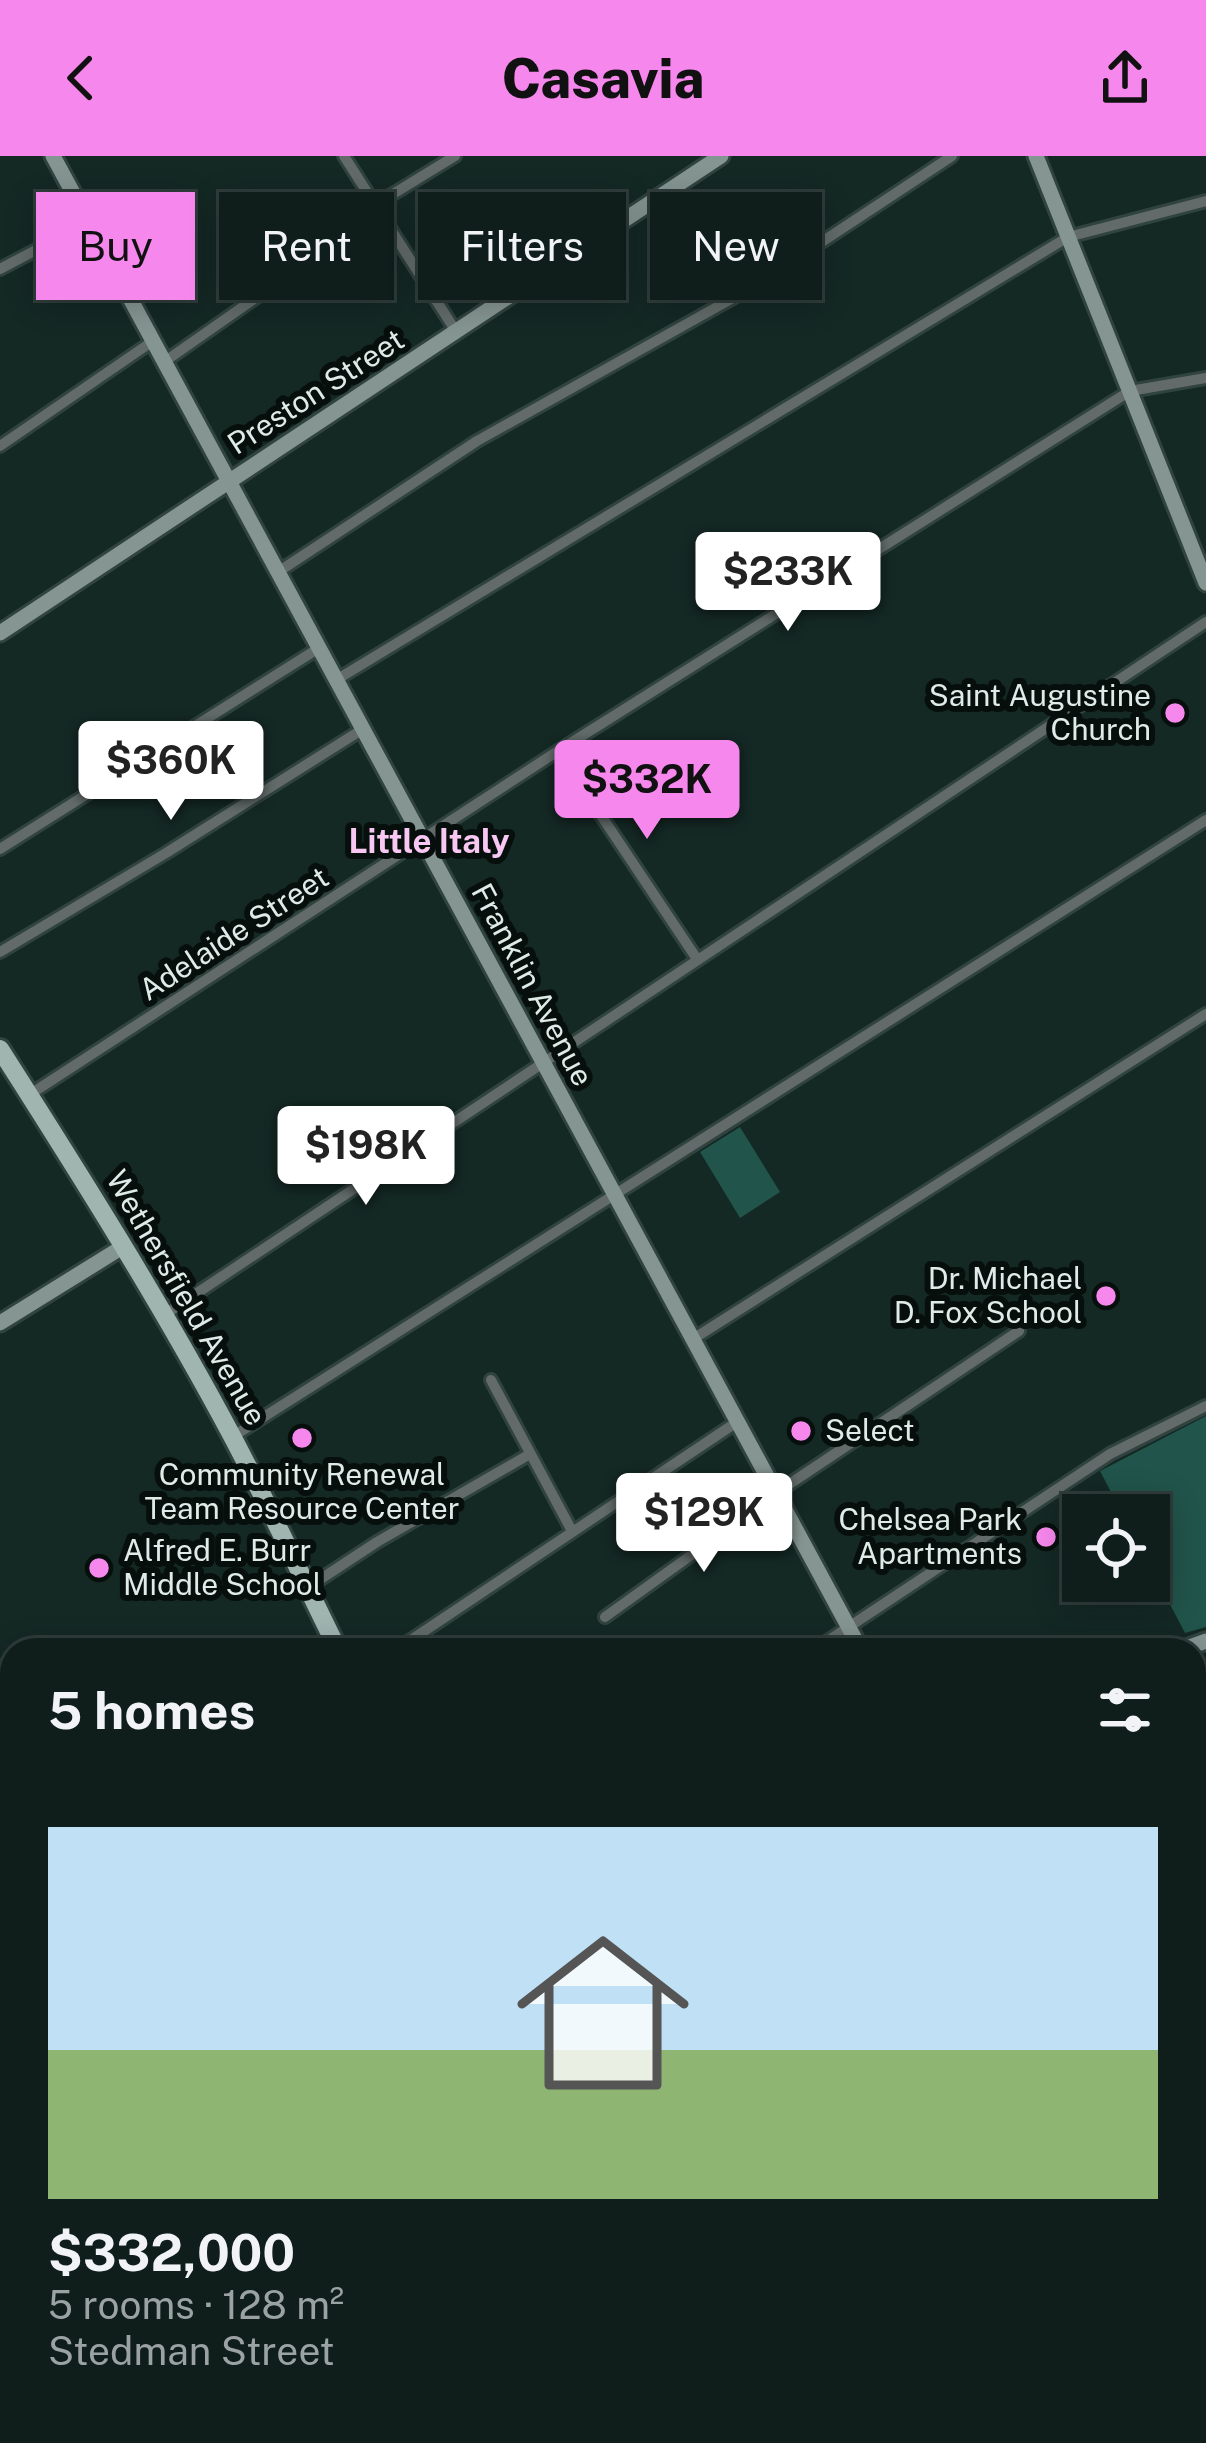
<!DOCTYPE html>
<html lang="en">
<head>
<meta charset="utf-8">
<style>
	:root { --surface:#0f1e1b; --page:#1d2b28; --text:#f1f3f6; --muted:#9ba2a3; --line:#2f3c3a; --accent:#f688ed }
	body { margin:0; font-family:"Public Sans",sans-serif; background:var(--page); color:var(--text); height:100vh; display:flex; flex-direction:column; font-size:45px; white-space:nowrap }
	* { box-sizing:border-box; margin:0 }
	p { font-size:39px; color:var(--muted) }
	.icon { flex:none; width:66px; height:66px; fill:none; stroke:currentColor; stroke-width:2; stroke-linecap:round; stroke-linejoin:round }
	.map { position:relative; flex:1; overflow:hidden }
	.details { position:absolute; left:0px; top:1482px; width:1206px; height:807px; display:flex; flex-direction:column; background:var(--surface); border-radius:36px 36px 0 0; box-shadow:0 6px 30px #0003,0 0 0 3px var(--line) }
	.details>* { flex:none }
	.banner { position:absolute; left:36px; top:36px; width:1134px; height:108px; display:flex; gap:24px }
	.controls { position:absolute; left:1062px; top:1338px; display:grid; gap:24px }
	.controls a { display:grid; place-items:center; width:108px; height:108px; border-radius:0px; background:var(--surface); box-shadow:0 6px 30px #0003,0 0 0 3px var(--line); font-size:60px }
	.price { position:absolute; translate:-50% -102px; padding:0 27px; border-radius:12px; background:#fff; color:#222; font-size:39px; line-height:78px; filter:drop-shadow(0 3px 6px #0008) }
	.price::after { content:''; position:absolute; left:50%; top:72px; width:36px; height:27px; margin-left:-18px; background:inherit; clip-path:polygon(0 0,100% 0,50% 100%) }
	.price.on { background:var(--accent); color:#111 }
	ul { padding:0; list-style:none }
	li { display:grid; align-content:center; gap:24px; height:636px; padding:0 48px }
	li span { display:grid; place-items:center; height:372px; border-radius:0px; color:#555 }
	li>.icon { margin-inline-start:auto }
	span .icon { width:216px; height:216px; fill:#fffc; stroke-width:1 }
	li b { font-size:51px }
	h2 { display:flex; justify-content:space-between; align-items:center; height:144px; padding:0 48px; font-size:51px }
	.tag { padding:0 42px; border-radius:0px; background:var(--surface); box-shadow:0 6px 30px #0003,0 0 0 3px var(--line); font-size:42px; line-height:108px }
	.tag.on { background:var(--accent); color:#111 }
	header { display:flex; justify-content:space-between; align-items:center; height:156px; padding:0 48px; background:var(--accent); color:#111; font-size:54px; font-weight:800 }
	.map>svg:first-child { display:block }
</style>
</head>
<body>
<header><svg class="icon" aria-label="back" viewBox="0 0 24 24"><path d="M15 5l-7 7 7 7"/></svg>Casavia<svg class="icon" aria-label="share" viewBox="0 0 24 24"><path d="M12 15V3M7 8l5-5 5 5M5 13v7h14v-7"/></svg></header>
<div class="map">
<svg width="1206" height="2287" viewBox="0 0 1206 2287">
	<rect width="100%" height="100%" fill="#142824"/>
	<g fill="#21544b">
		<path d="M 740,971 L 780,1036 L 740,1062 L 700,996 Z"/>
		<path d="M 1206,1260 L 1206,1471 L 1185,1477 L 1149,1408 L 1149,1359 L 1123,1359 L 1100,1315 Z"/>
		<path d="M 95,2277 L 611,2277 L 616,2287 L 76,2287 Z"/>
	</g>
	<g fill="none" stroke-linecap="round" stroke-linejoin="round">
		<defs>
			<g id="street">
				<path d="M 344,0 L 457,177"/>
				<path d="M 375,49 L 455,0"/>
				<path d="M 0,113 L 89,66"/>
				<path d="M 164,206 L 311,103"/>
				<path d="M 0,290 L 153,185"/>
				<path d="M 278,416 L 477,285 L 758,128 L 952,0"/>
				<path d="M 336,524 L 1068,81 L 1206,45"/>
				<path d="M 558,595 L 697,803"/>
				<path d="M 0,693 L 319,492"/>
				<path d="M 0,796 L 166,697 L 363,573"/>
				<path d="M 29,939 L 558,595 L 1130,235 L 1206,222"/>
				<path d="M 164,1159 L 1206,466"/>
				<path d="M 693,1183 L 1206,858"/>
				<path d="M 491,1224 L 572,1375"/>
				<path d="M 232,1281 L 1206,664"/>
				<path d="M 776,1337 L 1019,1175"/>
				<path d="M 307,1432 L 377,1386 L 530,1298"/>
				<path d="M 605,1461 L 715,1382 L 778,1341"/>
				<path d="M 396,1494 L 737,1266"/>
				<path d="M 814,1494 L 1110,1298 L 1206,1250"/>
				<path d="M 0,1608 L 12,1628"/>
				<path d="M 1194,1681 L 1206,1673"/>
				<path d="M 0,1741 L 12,1734"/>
				<path d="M 0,1898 L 12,1922"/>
				<path d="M 1166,2277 L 1169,2287"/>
				<path d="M 886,2287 L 901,2277"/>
			</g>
			<g id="secondary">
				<path d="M 53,0 L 861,1494"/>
				<path d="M 1036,0 L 1206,427"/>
				<path d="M 0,477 L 721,0"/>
				<path d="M 0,1167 L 124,1090"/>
				<path d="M 1181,1494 L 1206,1485"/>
				<path d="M 1194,2110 L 1203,2127 L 1206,2143"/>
				<path d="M 39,2287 L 58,2277"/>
			</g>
			<g id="primary">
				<path d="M 0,893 C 81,1020 161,1147 232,1280 C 269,1350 303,1423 338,1494"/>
				<path d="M 735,2277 L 740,2287"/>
			</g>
		</defs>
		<use href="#street" stroke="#30433f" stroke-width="16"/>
		<use href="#secondary" stroke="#30433f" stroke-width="21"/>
		<use href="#primary" stroke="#30433f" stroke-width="24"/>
		<use href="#street" stroke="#626b69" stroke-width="10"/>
		<use href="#secondary" stroke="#859591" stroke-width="15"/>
		<use href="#primary" stroke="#a0b4b0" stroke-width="18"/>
	</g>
	<g fill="#f688ed" stroke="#070f0d" stroke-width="4.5">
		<circle cx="1175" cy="557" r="12"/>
		<circle cx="1106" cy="1140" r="12"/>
		<circle cx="801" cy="1275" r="12"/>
		<circle cx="302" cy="1282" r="12"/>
		<circle cx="1046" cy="1381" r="12"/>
		<circle cx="99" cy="1412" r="12"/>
	</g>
	<g text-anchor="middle" stroke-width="12" stroke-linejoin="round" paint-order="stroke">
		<g font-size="30" fill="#dfebe8" stroke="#070f0d">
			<text transform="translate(316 236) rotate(-33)" y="10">Preston Street</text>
			<text transform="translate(234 778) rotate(-33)" y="10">Adelaide Street</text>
			<text transform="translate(532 829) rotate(62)" y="10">Franklin Avenue</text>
			<text transform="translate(186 1142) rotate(60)" y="10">Wethersfield Avenue</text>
		</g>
		<g font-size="30" fill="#dfebe8" stroke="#070f0d" text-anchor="end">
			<text x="1151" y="550">Saint Augustine<tspan x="1151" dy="34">Church</tspan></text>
			<text x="1082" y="1133">Dr. Michael<tspan x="1082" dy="34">D. Fox School</tspan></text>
			<text x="825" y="1285" text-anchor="start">Select</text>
			<text x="302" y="1329" text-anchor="middle">Community Renewal<tspan x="302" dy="34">Team Resource Center</tspan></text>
			<text x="1022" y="1374">Chelsea Park<tspan x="1022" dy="34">Apartments</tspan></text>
			<text x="123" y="1405" text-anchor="start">Alfred E. Burr<tspan x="123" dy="34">Middle School</tspan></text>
		</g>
		<g font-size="33" font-weight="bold" fill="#f8c7f2" stroke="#070f0d">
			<text x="429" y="697">Little Italy</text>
		</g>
	</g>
</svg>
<div class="controls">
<a><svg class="icon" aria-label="locate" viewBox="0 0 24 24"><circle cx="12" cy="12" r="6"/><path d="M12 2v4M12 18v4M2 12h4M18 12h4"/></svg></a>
</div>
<b class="price" style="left:788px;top:478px">$233K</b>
<b class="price" style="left:171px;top:667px">$360K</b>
<b class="price on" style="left:647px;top:686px">$332K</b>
<b class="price" style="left:366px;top:1052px">$198K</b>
<b class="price" style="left:704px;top:1419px">$129K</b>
<div class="banner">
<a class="tag on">Buy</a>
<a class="tag">Rent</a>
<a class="tag">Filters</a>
<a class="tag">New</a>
</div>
<section class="details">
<h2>5 homes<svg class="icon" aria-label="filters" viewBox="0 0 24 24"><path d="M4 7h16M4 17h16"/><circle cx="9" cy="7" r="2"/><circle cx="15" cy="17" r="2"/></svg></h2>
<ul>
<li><span style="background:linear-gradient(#bfe0f5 60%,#8fb573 0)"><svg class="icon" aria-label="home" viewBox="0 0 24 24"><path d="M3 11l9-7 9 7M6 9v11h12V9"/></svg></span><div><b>$332,000</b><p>5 rooms · 128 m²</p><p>Stedman Street</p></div></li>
</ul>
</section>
</div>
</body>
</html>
